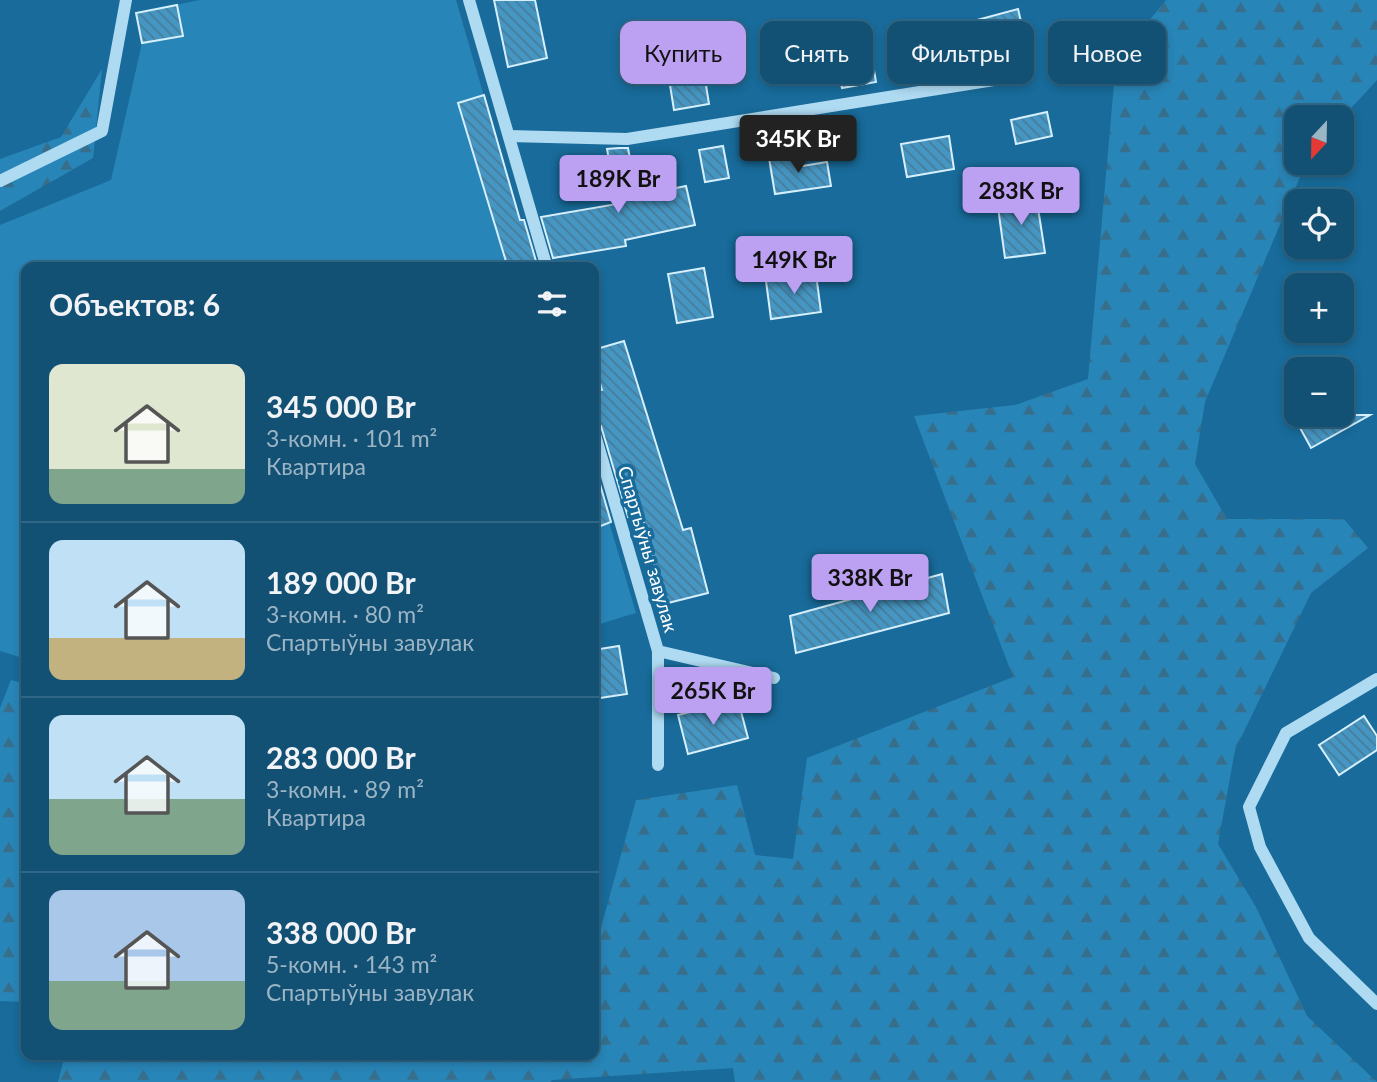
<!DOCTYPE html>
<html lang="ru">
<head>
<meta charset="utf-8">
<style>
	:root { --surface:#125074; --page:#1b5779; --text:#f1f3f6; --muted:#9cb5c5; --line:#316786; --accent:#bca0f2 }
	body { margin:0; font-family:Lato,sans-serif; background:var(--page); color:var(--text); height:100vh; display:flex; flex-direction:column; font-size:26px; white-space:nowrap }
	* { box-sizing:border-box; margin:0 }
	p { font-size:23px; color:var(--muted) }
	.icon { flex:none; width:38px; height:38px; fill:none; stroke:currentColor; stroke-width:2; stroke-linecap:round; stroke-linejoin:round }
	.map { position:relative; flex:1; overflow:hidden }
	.panel { position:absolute; left:21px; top:262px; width:578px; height:798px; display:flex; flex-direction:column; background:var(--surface); border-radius:14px; box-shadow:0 4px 10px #0003,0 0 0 2px var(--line) }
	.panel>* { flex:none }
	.guide { position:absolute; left:620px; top:21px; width:651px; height:63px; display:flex; gap:14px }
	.needle { width:46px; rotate:202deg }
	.tools { position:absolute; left:1284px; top:105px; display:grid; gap:14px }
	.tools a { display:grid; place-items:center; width:70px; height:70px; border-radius:14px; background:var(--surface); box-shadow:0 4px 10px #0003,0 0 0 2px var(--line); font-size:35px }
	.price { position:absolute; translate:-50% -60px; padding:0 16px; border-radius:7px; background:var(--accent); color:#111; font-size:23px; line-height:46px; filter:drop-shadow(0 2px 4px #0008) }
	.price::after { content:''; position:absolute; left:50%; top:42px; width:21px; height:16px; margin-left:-10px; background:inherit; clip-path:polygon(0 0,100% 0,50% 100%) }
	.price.selected { background:#222; color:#fff }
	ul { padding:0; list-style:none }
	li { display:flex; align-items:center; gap:21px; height:175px; padding:0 28px }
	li+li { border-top:2px solid var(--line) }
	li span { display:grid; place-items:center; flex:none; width:196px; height:140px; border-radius:14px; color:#555 }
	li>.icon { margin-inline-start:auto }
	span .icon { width:84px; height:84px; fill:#fffc; stroke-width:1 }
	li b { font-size:30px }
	h2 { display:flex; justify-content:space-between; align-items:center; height:84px; padding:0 28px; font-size:30px }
	.pill { padding:0 24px; border-radius:14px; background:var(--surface); box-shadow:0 4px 10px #0003,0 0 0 2px var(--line); font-size:24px; line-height:63px }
	.pill.selected { background:var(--accent); color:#111 }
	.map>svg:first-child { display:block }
</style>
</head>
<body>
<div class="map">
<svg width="1377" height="1082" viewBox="0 0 1377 1082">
	<defs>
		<pattern id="forest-firs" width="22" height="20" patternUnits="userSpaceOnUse" patternTransform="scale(1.75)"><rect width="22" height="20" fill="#2885b7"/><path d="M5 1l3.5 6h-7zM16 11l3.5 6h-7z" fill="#366e8c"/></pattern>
		<pattern id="building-back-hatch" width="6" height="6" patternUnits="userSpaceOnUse" patternTransform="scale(1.75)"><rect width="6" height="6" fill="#4596c3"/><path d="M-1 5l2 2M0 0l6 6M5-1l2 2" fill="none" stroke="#477c99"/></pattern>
	</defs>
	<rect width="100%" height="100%" fill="#186b9a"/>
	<g fill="url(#forest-firs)">
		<path d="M 1166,0 L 1377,0 L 1377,80 L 1342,118 L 1297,117 L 1297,163 L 1306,163 L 1205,402 L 1195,464 L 1227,519 L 1344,519 L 1368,548 L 1311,593 L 1235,750 L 1218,844 L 1256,907 L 1307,1016 L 1377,1082 L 735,1082 L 733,1068 L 552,1080 L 550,1082 L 58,1082 L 65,1055 L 593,1055 L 593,957 L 636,800 L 737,785 L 755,855 L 793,859 L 807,758 L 1013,677 L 914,416 L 1015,405 L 1088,379 L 1116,61 Z"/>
		<path d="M 102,69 L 93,158 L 0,211 L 0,159 L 61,137 Z"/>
		<path d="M 11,680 L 26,684 L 26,1002 L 0,1001 L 0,708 Z"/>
	</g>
	<g fill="#2885b7">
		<path d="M 200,0 L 456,0 L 534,268 L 26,268 L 26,659 L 0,651 L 0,225 L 111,180 L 142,43 L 136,13 Z"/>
		<path d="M 593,468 L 636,613 L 593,626 Z"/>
	</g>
	<g fill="url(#building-back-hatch)" stroke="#d6effc" stroke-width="2">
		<path d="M 494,0 L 535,0 L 547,58 L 508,67 Z"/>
		<path d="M 177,5 L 183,36 L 142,43 L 136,13 Z"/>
		<path d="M 1018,9 L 1025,38 L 974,52 L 966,23 Z"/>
		<path d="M 871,52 L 876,82 L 842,88 L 836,58 Z"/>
		<path d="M 705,79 L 709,104 L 674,110 L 670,85 Z"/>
		<path d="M 484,95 L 520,220 L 524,220 L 536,261 L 532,262 L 534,268 L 508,268 L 458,103 Z"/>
		<path d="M 1047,112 L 1052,136 L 1016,144 L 1011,120 Z"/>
		<path d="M 949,136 L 954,169 L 907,177 L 901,144 Z"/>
		<path d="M 723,146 L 729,178 L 705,182 L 699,150 Z"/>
		<path d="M 619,148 L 628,148 L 637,196 L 686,186 L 695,225 L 625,240 L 626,246 L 553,258 L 541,217 L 617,204 L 607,149 Z"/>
		<path d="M 795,154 L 796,167 L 827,162 L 831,186 L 775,194 L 769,158 Z"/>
		<path d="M 1036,195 L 1045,253 L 1005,258 L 997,200 Z"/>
		<path d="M 704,268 L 713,317 L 677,323 L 668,274 Z"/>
		<path d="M 816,274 L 821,312 L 771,319 L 766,281 Z"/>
		<path d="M 624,341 L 683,530 L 691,528 L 708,593 L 664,604 L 641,512 L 628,517 L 601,426 L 593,419 L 593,391 L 602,390 L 593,361 L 593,350 Z"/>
		<path d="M 1293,415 L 1370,415 L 1311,448 Z"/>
		<path d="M 593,460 L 611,522 L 593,529 Z"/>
		<path d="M 942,574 L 949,613 L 796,653 L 790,616 Z"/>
		<path d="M 619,646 L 627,694 L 593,699 L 593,650 Z"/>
		<path d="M 738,700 L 748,738 L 688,754 L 678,715 Z"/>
		<path d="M 1364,716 L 1377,736 L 1377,750 L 1339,775 L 1319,745 Z"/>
	</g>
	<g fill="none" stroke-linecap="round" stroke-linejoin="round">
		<g stroke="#aedaf2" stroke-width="12">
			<path d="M 469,0 L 547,268"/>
			<path d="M 509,136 L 627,139 L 1025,75"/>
			<path d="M 0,181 L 102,131 L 126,0"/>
			<path d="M 593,428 L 658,651 L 658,765"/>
			<path d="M 658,651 L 774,678"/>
			<path d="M 1377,679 L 1286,733 L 1249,807 L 1260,847 L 1309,938 L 1377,1004"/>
		</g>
	</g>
	<g text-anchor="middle" stroke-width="7" stroke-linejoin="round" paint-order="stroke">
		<g font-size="19" fill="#fff" stroke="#186b9a">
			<text transform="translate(648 549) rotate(74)" y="7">Спартыўны завулак</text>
		</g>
	</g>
</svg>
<div class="tools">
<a><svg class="needle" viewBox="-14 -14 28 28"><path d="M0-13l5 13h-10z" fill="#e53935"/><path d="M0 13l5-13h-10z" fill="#9cb5c5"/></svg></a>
<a><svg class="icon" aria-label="locate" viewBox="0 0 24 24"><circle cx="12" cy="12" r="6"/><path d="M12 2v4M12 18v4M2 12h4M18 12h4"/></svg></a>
<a>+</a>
<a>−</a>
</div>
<b class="price selected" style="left:798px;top:175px">345K Br</b>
<b class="price" style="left:618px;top:215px">189K Br</b>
<b class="price" style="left:1021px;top:227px">283K Br</b>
<b class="price" style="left:794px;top:296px">149K Br</b>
<b class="price" style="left:870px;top:614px">338K Br</b>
<b class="price" style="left:713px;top:727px">265K Br</b>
<div class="guide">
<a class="pill selected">Купить</a>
<a class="pill">Снять</a>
<a class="pill">Фильтры</a>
<a class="pill">Новое</a>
</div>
<section class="panel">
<h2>Объектов: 6<svg class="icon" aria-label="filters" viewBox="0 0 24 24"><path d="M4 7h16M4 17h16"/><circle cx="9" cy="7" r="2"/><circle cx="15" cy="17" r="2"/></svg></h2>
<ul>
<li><span style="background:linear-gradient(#dfe7d0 75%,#7fa58c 0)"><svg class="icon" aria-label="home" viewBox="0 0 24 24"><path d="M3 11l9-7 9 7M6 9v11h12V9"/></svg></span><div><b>345 000 Br</b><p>3-комн. · 101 m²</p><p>Квартира</p></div></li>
<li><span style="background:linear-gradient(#bfe0f5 70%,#c2b280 0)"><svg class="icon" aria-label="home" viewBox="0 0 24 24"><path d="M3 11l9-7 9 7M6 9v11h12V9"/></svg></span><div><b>189 000 Br</b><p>3-комн. · 80 m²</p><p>Спартыўны завулак</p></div></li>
<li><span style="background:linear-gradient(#bfe0f5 60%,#7fa58c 0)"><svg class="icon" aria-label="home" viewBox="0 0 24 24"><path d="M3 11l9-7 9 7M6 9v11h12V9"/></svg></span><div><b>283 000 Br</b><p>3-комн. · 89 m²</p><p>Квартира</p></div></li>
<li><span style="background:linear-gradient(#a9c7e8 65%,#7fa58c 0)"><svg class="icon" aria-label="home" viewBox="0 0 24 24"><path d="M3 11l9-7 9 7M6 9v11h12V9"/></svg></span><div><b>338 000 Br</b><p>5-комн. · 143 m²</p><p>Спартыўны завулак</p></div></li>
</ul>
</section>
</div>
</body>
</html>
